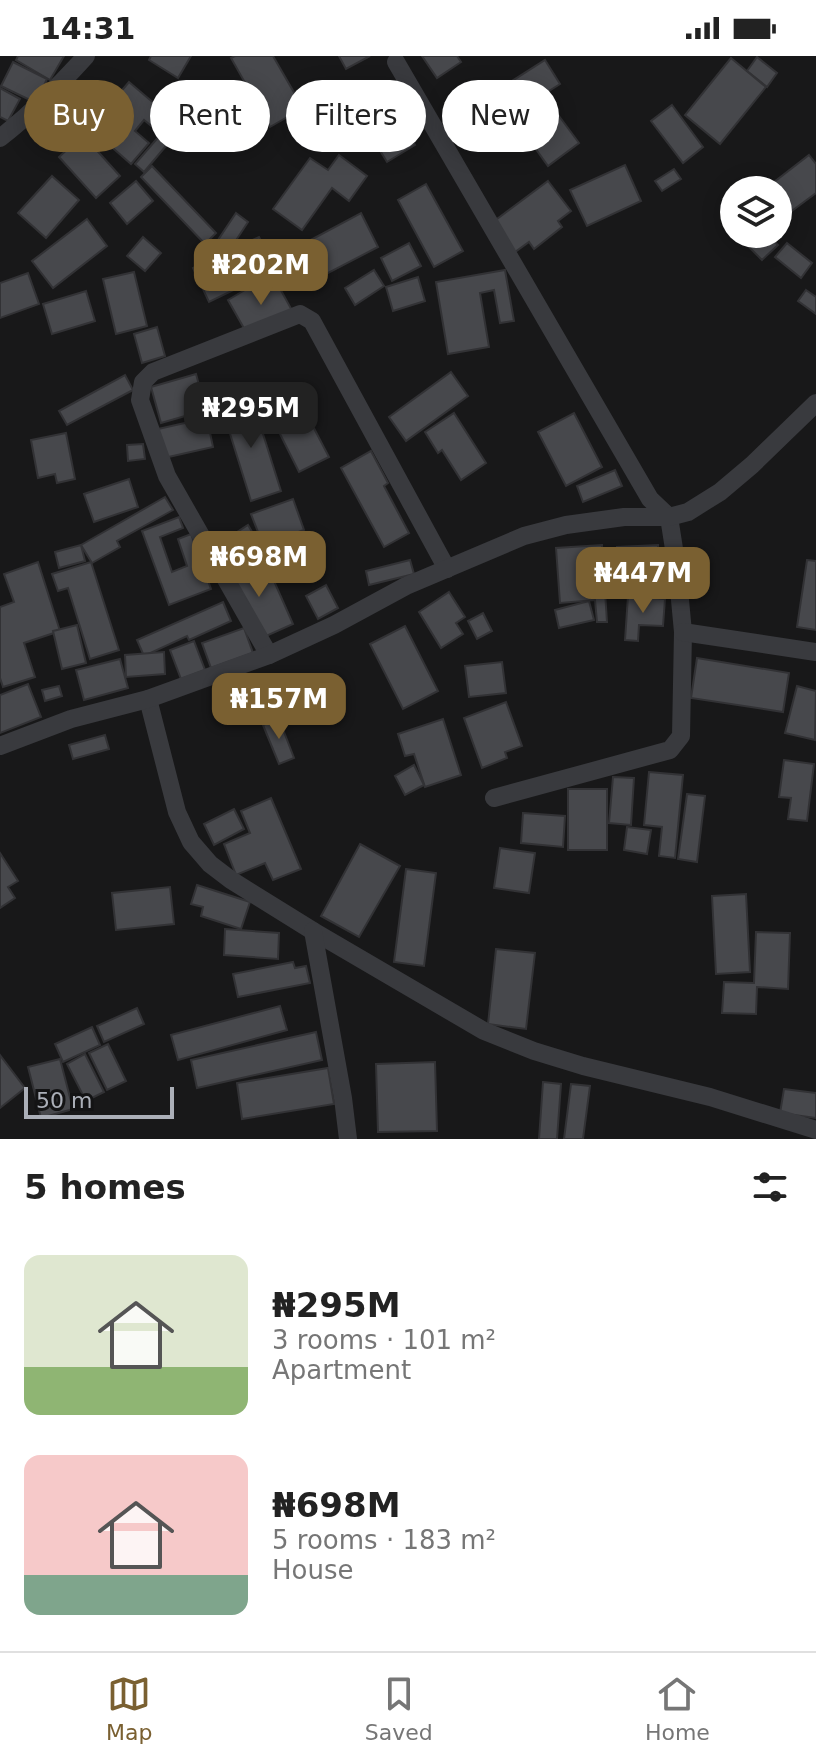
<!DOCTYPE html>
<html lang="en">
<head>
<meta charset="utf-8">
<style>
	:root { --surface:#fff; --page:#f2f2f2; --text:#222; --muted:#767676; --line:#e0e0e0; --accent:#7a6031 }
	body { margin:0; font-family:"DejaVu Sans",sans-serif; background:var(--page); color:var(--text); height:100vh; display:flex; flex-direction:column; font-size:30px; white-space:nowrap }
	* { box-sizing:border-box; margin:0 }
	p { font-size:26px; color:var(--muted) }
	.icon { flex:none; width:44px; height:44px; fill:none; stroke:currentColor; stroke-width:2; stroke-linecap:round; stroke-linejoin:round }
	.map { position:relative; height:1083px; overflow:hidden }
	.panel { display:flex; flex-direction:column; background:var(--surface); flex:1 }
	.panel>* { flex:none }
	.guide { position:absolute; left:24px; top:24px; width:768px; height:72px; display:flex; gap:16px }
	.tools { position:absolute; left:720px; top:120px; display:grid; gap:16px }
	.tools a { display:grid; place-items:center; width:72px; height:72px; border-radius:50%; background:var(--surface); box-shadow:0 4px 20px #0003; font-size:40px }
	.scale { position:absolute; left:24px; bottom:20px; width:150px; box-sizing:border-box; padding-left:8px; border:4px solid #abafb8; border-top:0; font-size:22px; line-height:28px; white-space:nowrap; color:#abafb8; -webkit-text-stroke:6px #131314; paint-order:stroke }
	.price { position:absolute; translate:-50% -68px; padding:0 18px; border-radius:16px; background:var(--accent); color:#fff; font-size:26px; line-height:52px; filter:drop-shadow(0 2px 4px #0008) }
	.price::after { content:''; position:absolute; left:50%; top:48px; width:24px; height:18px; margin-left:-12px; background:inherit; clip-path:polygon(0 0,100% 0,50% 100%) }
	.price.active { background:#222; color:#fff }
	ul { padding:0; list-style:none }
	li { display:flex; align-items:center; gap:24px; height:200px; padding:0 24px }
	li span { display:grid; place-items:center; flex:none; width:224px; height:160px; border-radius:16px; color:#555 }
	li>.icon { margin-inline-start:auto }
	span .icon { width:96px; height:96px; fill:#fffc; stroke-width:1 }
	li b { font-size:34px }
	h2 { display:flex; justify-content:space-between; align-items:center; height:96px; padding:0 24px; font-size:34px }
	.pill { padding:0 28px; border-radius:36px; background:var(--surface); box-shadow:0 4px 20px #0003; font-size:28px; line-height:72px }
	.pill.active { background:var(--accent); color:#fff }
	.status { display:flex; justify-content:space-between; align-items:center; height:56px; padding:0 40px; background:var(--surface); direction:ltr }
	.status svg { height:22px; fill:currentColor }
	.dock { display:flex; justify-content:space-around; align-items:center; height:112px; border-top:2px solid var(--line); background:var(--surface); font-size:22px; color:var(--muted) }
	.dock a { display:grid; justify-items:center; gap:4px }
	.dock .active { color:var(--accent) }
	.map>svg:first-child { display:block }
</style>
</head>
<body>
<div class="status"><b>14:31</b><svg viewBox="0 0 49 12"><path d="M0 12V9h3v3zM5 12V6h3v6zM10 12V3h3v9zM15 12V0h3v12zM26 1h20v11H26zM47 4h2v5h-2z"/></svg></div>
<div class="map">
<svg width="816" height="1083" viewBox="0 0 816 1083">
	<rect width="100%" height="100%" fill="#181819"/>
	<g fill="#47484c" stroke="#323235" stroke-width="2">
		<path d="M 18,0 L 64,0 L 50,24 L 16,4 Z"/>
		<path d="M 151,0 L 191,0 L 178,22 L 149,4 Z"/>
		<path d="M 235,0 L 273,0 L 303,52 L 270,71 L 231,2 Z"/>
		<path d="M 339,0 L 370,0 L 346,13 Z"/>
		<path d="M 422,0 L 457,0 L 461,6 L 437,22 Z"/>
		<path d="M 757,1 L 777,17 L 767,31 L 747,15 Z"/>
		<path d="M 731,2 L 766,31 L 720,88 L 685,59 Z"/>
		<path d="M 545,4 L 560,28 L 516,56 L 501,32 Z"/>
		<path d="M 13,6 L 47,23 L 36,47 L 1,30 Z"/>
		<path d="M 129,26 L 182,71 L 144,116 L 135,108 L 161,78 L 144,64 L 135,75 L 149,87 L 131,108 L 90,72 Z"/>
		<path d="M 0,32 L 20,43 L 8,65 L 0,61 Z"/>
		<path d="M 501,48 L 512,62 L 486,84 L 475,70 Z"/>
		<path d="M 672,49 L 703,91 L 683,107 L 651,65 Z"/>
		<path d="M 559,60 L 579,87 L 548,110 L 528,82 Z"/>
		<path d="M 402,66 L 415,89 L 387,106 L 373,83 Z"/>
		<path d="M 83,79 L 120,120 L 96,142 L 59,101 Z"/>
		<path d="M 339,99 L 367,120 L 349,145 L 332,132 L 302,174 L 273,153 L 310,102 L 328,114 Z"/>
		<path d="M 809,99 L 816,108 L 816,137 L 785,160 L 778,150 L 778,134 L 765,133 Z"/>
		<path d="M 625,109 L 641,145 L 587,170 L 570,134 Z"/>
		<path d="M 152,110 L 216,177 L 205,188 L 141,121 Z"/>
		<path d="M 674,113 L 681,123 L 662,135 L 655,125 Z"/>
		<path d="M 52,120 L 79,144 L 46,182 L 18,157 Z"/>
		<path d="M 136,125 L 153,145 L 127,168 L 110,147 Z"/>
		<path d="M 548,125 L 571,155 L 558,165 L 562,171 L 534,193 L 529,186 L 515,196 L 493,166 Z"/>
		<path d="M 426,128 L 463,195 L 434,211 L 398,144 Z"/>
		<path d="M 236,157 L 248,166 L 229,195 L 216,187 Z"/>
		<path d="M 361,157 L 378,191 L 307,228 L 290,195 Z"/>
		<path d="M 87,163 L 107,190 L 53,232 L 32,205 Z"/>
		<path d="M 750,178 L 767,178 L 778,189 L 762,204 L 743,185 Z"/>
		<path d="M 143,181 L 161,197 L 145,215 L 127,200 Z"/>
		<path d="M 259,181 L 275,214 L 209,246 L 193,212 Z"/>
		<path d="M 409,187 L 421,210 L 392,225 L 381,202 Z"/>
		<path d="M 787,187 L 812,207 L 801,222 L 775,201 Z"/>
		<path d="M 374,214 L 384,230 L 355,249 L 345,232 Z"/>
		<path d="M 505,214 L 514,265 L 500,267 L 494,234 L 480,237 L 489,291 L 448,298 L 436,226 Z"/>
		<path d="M 134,216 L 147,270 L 116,278 L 103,223 Z"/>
		<path d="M 28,217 L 39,248 L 0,262 L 0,227 Z"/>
		<path d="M 272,218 L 294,258 L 250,283 L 228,244 Z"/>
		<path d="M 418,221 L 425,245 L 393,255 L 386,231 Z"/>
		<path d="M 806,234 L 816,241 L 816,258 L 798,245 Z"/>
		<path d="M 86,235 L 95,265 L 52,278 L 43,248 Z"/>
		<path d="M 157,271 L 165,300 L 142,307 L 134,278 Z"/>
		<path d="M 451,316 L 468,340 L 406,385 L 389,361 Z"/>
		<path d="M 196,318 L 206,354 L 161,367 L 151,331 Z"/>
		<path d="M 125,319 L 133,334 L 67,369 L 59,355 Z"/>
		<path d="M 294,338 L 305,358 L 306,357 L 329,401 L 299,416 L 267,352 Z"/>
		<path d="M 252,343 L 281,435 L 251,445 L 222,352 Z"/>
		<path d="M 454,357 L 486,407 L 461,424 L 442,394 L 438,397 L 425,376 Z"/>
		<path d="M 574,357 L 602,411 L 566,430 L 538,376 Z"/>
		<path d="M 207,362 L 213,391 L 164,402 L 158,373 Z"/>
		<path d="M 66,377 L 75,423 L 57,427 L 55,418 L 38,422 L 31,384 Z"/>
		<path d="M 143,388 L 145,403 L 128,405 L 127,389 Z"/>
		<path d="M 371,395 L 388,427 L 384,430 L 409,477 L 384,491 L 341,412 Z"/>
		<path d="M 615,414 L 622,430 L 583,446 L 577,430 Z"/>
		<path d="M 129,423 L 138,451 L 94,466 L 84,438 Z"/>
		<path d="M 165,441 L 173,454 L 117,485 L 120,491 L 92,507 L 81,489 Z"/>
		<path d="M 293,443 L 304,474 L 263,489 L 251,458 Z"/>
		<path d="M 179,461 L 183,472 L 160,481 L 172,516 L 187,510 L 178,483 L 191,478 L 211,533 L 169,549 L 142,475 Z"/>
		<path d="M 248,469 L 261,491 L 231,510 L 217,489 Z"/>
		<path d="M 308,483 L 314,515 L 282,522 L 275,489 Z"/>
		<path d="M 81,489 L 85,505 L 59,512 L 55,496 Z"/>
		<path d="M 602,489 L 607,566 L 597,566 L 595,544 L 560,547 L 556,492 Z"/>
		<path d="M 658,489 L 660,535 L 619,536 L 617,491 Z"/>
		<path d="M 263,500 L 293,568 L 255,585 L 224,518 Z"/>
		<path d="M 410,504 L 414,518 L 369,529 L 366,515 Z"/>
		<path d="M 807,504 L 816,505 L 816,574 L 797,571 Z"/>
		<path d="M 38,506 L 60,575 L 24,587 L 35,621 L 3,631 L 0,622 L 0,551 L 14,546 L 4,518 Z"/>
		<path d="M 91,506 L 119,594 L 90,603 L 68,532 L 58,535 L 52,518 Z"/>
		<path d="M 326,529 L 338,552 L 318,563 L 306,540 Z"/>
		<path d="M 449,536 L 465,561 L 456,567 L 463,578 L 441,592 L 419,556 Z"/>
		<path d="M 628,540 L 665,543 L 663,570 L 639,569 L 638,585 L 625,584 Z"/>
		<path d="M 589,545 L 594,564 L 559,572 L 555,554 Z"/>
		<path d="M 223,546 L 231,565 L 189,584 L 187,580 L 144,600 L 137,584 Z"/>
		<path d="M 483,557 L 492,575 L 477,583 L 468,565 Z"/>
		<path d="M 77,569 L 86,607 L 62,613 L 53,575 Z"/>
		<path d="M 405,570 L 438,635 L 403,653 L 370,588 Z"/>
		<path d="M 244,572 L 253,597 L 211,612 L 202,587 Z"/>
		<path d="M 194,585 L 205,614 L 181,623 L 170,594 Z"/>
		<path d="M 164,596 L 165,618 L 126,621 L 125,599 Z"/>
		<path d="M 697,602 L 789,617 L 783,656 L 691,642 Z"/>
		<path d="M 120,603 L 128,632 L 84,644 L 76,614 Z"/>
		<path d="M 502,606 L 506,637 L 469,641 L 465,610 Z"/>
		<path d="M 28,628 L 41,661 L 0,677 L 0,639 Z"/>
		<path d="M 59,630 L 62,640 L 45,645 L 42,634 Z"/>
		<path d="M 797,630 L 816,635 L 815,684 L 785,677 Z"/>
		<path d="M 506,646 L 522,690 L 505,696 L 507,702 L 482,712 L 464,662 Z"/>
		<path d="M 279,663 L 294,702 L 279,708 L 263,669 Z"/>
		<path d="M 443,663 L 461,719 L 425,731 L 414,698 L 405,700 L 398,678 Z"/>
		<path d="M 105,679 L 109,693 L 73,703 L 69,689 Z"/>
		<path d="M 784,704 L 814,708 L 807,765 L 788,763 L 791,742 L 779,741 Z"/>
		<path d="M 414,709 L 424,729 L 405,739 L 395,720 Z"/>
		<path d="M 649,716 L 683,719 L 675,802 L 659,800 L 662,771 L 644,769 Z"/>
		<path d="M 613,721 L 634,722 L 631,769 L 609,767 Z"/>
		<rect x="568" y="733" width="39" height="61"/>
		<path d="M 687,738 L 705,740 L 697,806 L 678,803 Z"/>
		<path d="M 271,742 L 301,813 L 273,824 L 265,807 L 236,819 L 224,788 L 250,777 L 241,755 Z"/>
		<path d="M 234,753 L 244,773 L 214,789 L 204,768 Z"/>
		<path d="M 523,757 L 565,760 L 563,791 L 521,787 Z"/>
		<path d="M 627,771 L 651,774 L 647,798 L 624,794 Z"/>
		<path d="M 360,788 L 400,810 L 359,881 L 321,860 Z"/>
		<path d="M 500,792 L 535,797 L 529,837 L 494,832 Z"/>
		<path d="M 0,797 L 18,825 L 8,831 L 15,842 L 0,852 Z"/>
		<path d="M 406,813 L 436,817 L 424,910 L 394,906 Z"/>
		<path d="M 197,829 L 250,846 L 241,873 L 201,860 L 203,851 L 191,848 Z"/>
		<path d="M 170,831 L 174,868 L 116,874 L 112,837 Z"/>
		<path d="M 746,838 L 750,916 L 716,918 L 712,840 Z"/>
		<path d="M 225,873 L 279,877 L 278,903 L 224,899 Z"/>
		<path d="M 756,876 L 790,877 L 788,933 L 757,931 L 756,958 L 722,957 L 724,926 L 754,927 Z"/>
		<path d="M 496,893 L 535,897 L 526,973 L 488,968 Z"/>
		<path d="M 293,906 L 295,912 L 306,910 L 310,927 L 238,941 L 233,918 Z"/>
		<path d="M 280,950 L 287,974 L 178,1004 L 171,979 Z"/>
		<path d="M 137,952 L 144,968 L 104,986 L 97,970 Z"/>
		<path d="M 92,971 L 100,989 L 63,1006 L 55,988 Z"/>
		<path d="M 316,976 L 322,1004 L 197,1032 L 191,1004 Z"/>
		<path d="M 108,988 L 126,1025 L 107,1034 L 89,997 Z"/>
		<path d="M 85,998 L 104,1036 L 86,1045 L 67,1008 Z"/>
		<path d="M 0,999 L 25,1032 L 0,1052 Z"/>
		<path d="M 60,1003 L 73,1053 L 41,1062 L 28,1011 Z"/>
		<path d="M 435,1006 L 437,1075 L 378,1076 L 376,1008 Z"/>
		<path d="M 328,1012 L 334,1048 L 242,1063 L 237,1027 Z"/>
		<path d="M 543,1026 L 561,1028 L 557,1083 L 539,1083 Z"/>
		<path d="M 571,1028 L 590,1030 L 583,1083 L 564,1083 Z"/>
		<path d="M 784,1033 L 816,1037 L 816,1062 L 780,1057 Z"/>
	</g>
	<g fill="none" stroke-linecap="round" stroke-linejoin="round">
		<g stroke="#393a3e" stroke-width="18">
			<path d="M 396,6 L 650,443 L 669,461 L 677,512 L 683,576 L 681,680 L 670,694 L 494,742"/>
			<path d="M 0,82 C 32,57 59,30 86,0"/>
			<path d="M 683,576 L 816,596"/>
			<path d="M 269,599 L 167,420 L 140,344 L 143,326 L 153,316 L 300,258 L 312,265 L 447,513"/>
			<path d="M 148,643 L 177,756 L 191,786 L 210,808 L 231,824 L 313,875 L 484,975 L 534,995 L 583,1010 L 710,1041 L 816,1074"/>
			<path d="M 0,690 L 71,663 L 148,643 L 269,599 L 334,569 L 406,530 L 524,480 L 566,469 L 624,461 L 669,461 L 688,456 L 720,436 L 752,409 L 816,347"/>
			<path d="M 313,875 L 343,1042 L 348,1083"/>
		</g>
	</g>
</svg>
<div class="tools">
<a><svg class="icon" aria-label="layers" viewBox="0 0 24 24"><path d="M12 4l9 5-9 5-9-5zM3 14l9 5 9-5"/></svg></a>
</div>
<div class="scale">50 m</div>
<b class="price" style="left:261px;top:251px">₦202M</b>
<b class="price active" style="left:251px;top:394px">₦295M</b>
<b class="price" style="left:259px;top:543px">₦698M</b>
<b class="price" style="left:643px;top:559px">₦447M</b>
<b class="price" style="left:279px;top:685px">₦157M</b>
<div class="guide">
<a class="pill active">Buy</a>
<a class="pill">Rent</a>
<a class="pill">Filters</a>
<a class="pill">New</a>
</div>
</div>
<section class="panel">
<h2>5 homes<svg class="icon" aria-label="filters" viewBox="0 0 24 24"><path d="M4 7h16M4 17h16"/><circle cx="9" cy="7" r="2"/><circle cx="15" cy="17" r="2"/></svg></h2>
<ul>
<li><span style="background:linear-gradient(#dfe7d0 70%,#8fb573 0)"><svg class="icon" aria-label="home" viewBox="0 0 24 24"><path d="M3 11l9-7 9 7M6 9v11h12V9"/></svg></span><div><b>₦295M</b><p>3 rooms · 101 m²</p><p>Apartment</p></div></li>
<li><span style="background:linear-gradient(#f6c9c9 75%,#7fa58c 0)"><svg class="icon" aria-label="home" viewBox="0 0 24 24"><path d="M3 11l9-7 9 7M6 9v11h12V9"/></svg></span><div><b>₦698M</b><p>5 rooms · 183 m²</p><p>House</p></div></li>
</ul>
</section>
<nav class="dock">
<a class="active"><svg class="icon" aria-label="map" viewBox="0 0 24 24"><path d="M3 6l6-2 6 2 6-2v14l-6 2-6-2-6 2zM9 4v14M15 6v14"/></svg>Map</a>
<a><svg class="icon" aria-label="saved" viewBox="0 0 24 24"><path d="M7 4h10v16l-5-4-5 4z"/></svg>Saved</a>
<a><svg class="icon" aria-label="home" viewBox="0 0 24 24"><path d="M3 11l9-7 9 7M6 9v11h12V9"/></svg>Home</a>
</nav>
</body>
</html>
